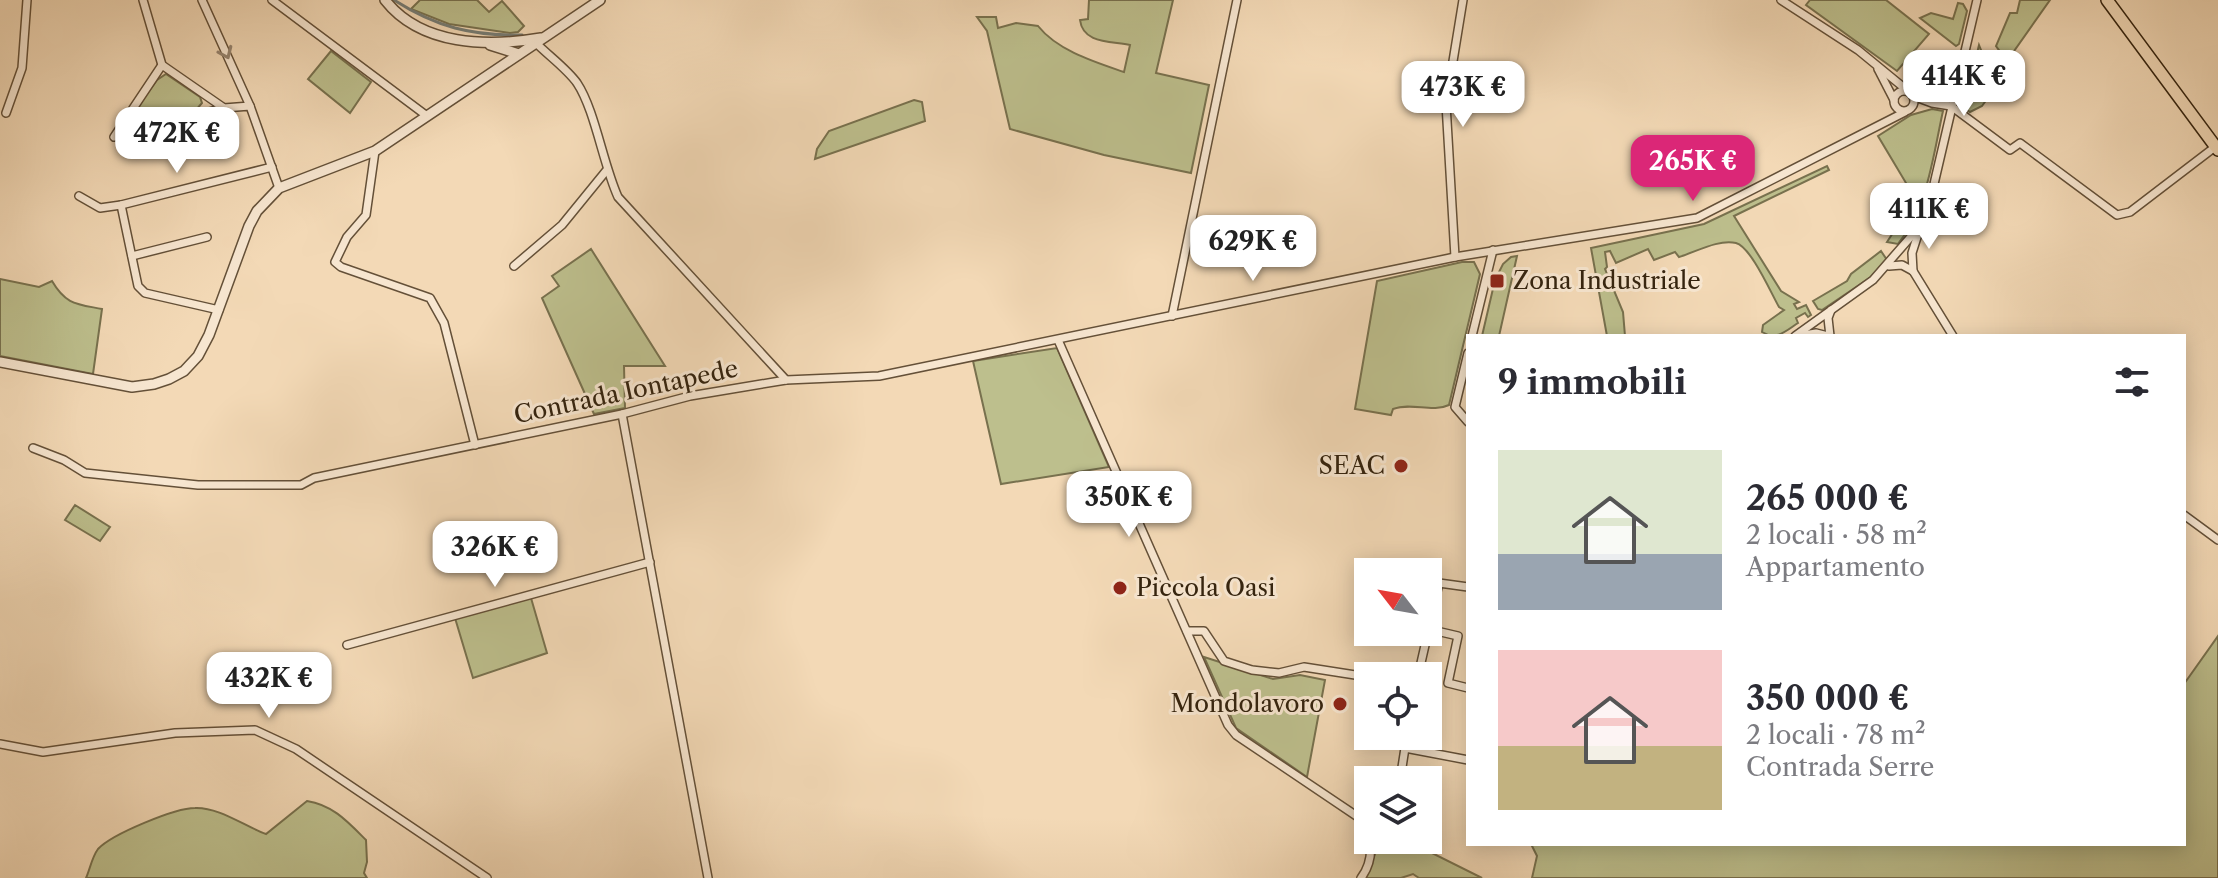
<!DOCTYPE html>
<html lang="it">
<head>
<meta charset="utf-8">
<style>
	:root { --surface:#fff; --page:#f2f2f3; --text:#2b2b33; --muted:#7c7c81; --accent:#db2777 }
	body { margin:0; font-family:"Libre Caslon Text",serif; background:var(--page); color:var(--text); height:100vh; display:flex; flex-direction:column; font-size:30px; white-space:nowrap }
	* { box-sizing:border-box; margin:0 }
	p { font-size:26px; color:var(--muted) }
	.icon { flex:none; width:44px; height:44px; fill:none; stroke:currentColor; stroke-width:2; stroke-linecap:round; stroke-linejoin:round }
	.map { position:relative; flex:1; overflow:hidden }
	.drawer { position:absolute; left:1466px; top:334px; width:720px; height:512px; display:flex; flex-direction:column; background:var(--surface); border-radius:0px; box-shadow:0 4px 20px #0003 }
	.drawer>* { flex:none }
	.needle { width:52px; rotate:301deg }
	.buttons { position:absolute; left:1354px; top:558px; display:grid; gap:16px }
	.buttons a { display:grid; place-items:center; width:88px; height:88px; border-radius:0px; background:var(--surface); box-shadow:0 4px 20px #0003; font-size:40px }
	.price { position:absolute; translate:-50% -68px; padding:0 18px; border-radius:16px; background:#fff; color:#222; font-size:26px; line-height:52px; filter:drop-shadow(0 2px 4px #0008) }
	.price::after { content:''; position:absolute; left:50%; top:48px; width:24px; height:18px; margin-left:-12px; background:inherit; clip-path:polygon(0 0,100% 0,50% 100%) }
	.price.current { background:var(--accent); color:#fff }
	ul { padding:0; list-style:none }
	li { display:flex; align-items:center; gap:24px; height:200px; padding:0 32px }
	li span { display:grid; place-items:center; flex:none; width:224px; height:160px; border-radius:0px; color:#555 }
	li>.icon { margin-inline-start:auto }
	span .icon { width:96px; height:96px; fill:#fffc; stroke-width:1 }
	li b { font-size:34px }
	h2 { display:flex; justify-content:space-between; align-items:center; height:96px; padding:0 32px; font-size:34px }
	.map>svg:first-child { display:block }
</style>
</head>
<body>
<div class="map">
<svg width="2218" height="878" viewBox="0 0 2218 878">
	<rect width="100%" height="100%" fill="#f3d9b6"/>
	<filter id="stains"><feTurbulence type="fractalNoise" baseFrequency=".0025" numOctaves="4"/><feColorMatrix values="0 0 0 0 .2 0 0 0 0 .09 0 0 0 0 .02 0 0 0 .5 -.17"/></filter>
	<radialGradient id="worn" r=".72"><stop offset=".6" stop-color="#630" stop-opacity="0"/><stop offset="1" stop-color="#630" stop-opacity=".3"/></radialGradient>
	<g fill="#bdbf8d" stroke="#78714e" stroke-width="2">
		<path d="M 420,0 L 477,0 L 489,12 L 502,1 L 524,26 L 518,32 L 510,33 L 449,24 L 411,9 Z"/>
		<path d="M 1089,0 L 1173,0 L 1156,73 L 1209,85 L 1191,173 L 1104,155 L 1010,129 L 987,31 L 977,17 L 996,17 L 998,28 L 1016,23 L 1038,26 C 1058,51 1095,62 1124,72 L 1130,45 C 1111,41 1083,44 1080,20 L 1088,19 Z"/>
		<path d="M 1810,0 L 1886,0 L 1929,34 L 1897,71 L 1806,5 Z"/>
		<path d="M 2020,0 L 2050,0 L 2007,61 L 1996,46 L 2010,13 L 2017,13 Z"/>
		<path d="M 1958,3 L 1963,4 L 1967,11 L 1959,44 L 1956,46 L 1920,18 L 1931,13 L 1953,19 Z"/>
		<path d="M 1979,45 L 1985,60 L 1976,90 L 1987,99 L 1982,106 L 1970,112 L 1964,108 Z"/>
		<path d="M 331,51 L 371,82 L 350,113 L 308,79 Z"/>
		<path d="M 166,74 L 200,97 L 202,103 L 196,110 L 148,122 L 138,119 L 135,110 L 157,80 Z"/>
		<path d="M 914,100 L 922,102 L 925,121 L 815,159 L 817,149 L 829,131 Z"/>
		<path d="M 1932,109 L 1943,111 C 1933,156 1928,207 1898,244 L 1887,242 L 1900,222 L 1912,193 L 1878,136 L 1911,115 Z"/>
		<path d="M 1827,166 L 1829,170 L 1734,216 L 1781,291 L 1799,302 L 1794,304 L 1797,309 L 1806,305 L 1811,315 L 1808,317 L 1805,313 L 1796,318 L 1798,323 C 1786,331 1776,341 1762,332 L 1763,325 L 1784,310 L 1779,307 C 1771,293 1751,247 1736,243 C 1718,239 1696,252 1679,257 L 1675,252 L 1654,260 L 1648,249 L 1616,263 L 1610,251 L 1605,252 L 1607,267 L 1605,269 L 1623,312 L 1625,336 L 1607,336 L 1591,248 L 1704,224 Z"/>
		<path d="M 591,249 L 665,366 L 624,366 L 625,408 L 594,414 L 542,298 L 559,286 L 552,276 Z"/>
		<path d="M 1881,251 L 1887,260 L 1871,277 L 1822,310 L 1818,309 L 1813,301 L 1847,281 L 1851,274 Z"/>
		<path d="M 1517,256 L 1499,336 L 1482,336 L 1495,280 L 1503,264 L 1511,257 Z"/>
		<path d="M 1462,262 L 1474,262 L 1480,274 L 1449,405 C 1432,413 1412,402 1393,409 L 1391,415 L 1355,409 L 1377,281 Z"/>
		<path d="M 0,279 L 39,287 L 52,281 C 66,305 77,304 102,309 L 93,374 L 0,356 Z"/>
		<path d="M 1057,348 L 1109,467 L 1001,484 L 973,361 Z"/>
		<path d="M 75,505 L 110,527 L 100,541 L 65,520 Z"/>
		<path d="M 531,598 L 547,653 L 473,678 L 455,618 Z"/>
		<path d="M 2218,636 L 2218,878 L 1532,878 L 1537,856 L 1531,844 L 2184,844 L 2184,684 Z"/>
		<path d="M 1204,657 L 1273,679 L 1300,675 L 1325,680 L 1307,777 L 1236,728 Z"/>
		<path d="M 307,801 C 333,805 348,822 366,840 L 367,862 L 364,873 L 367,878 L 86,878 C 90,869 92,857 98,849 C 112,834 175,808 195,808 C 219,807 244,826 266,834 Z"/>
		<path d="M 1375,840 L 1406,840 L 1482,878 L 1419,878 L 1413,874 L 1401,878 L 1365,878 L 1375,854 Z"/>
	</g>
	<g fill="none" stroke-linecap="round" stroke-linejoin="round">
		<path stroke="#757c75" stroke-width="3" d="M 394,0 C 436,27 472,36 522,35"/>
		<defs>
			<g id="minor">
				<path d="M 143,0 L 162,65 L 224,108 L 250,106 L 279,188"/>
				<path d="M 202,0 L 250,106"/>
				<path d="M 272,0 L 427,116"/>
				<path d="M 1781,0 L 1858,50 L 1908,91"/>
				<path d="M 536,43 C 549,56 567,69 577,83 C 595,110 603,164 618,197 L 786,380"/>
				<path d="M 162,65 L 114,137 L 224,108"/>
				<path d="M 1878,69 L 1894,100"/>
				<circle cx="1904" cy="101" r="10"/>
				<path d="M 1913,96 L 1932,103 L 1951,106 L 2010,150 L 2020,143 L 2117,215 L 2130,212 L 2215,147"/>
				<path d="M 6,113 L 22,68 L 27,0"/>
				<path d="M 375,151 L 366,215 L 347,237 L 335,262 L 341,267 L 430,298 L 444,323 L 475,445"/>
				<path d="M 79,196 L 100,208 L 121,205 L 272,167"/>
				<path d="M 121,205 L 138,286 L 145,293 L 219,310"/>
				<path d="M 132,256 L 207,237"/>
				<path d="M 1455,257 L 1446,104 L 1463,0"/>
				<path d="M 514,266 L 562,225 L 606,171"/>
				<path d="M 1889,266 L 1902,265 L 1913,271 L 1953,336"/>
				<path d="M 1913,271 L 1912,253 L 1934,184 L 1977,0"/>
				<path d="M 1172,316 L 1237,0"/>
				<path d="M 1472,336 L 1493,250"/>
				<path d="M 1795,336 L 1873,280 L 1915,232"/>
				<path d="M 1798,336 L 1816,333 L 1828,336"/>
				<path d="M 1830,336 L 1828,318 L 1831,310"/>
				<path d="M 1058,340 L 1228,725 L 1236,735 L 1361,819 L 1368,820"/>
				<path d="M 1468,353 L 1455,407 L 1468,422"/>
				<path d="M 622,414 L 708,878"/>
				<path d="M 33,448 L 64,460 L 85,473 L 198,485 L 301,485 L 314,478 L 622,414 L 690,396 L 786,380 L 879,376 L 1455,257 L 1697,218 L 1905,112"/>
				<path d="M 2184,515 L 2218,540"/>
				<path d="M 1428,629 L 1458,636 L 1448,683 L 1468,688"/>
				<path d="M 1187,631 L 1204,631 L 1224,661 L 1252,670 L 1279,673 L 1304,667 L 1368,677"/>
				<path d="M 1428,631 L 1439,583 L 1468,587"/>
				<path d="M 347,645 L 650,562"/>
				<path d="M 1418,676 L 1428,632"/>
				<path d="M 0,744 L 43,752 L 175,733 L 255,730 L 296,749 L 487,878"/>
				<path d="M 1400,780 L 1405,748 L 1468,760"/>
				<path d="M 1361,819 L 1368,836"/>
				<path d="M 1361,878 C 1370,866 1372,854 1370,840"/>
			</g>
			<g id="tertiary">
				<path d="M 385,0 C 421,46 488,47 541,38"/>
				<path d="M 490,45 L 519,54"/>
				<path d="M 0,362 L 132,387 L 154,384 L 169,379 L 184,371 L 198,356 L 209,335 L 249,226 L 257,211 L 279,188 L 375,151 L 600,0"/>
			</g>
			<path id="primary" d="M 2107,0 L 2218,150"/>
		</defs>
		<use href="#minor" stroke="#645038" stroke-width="10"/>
		<use href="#tertiary" stroke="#645038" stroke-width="12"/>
		<use href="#primary" stroke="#34230e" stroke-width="14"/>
		<use href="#minor" stroke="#f7e6d0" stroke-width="7"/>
		<use href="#tertiary" stroke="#f7e6d0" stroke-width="9"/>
		<use href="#primary" stroke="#f3d9b6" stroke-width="11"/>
	</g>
	<defs><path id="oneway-chevron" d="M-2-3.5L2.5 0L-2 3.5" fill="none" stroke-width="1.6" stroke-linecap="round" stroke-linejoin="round" transform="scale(2)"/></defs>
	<use stroke="#96846f" href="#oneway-chevron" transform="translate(226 53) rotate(66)"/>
	<g fill="#8f2418" stroke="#f7e6d0" stroke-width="3">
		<rect x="1489" y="273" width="16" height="16" rx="4"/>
		<circle cx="1401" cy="466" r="8"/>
		<circle cx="1120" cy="588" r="8"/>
		<circle cx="1340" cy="704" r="8"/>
	</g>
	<g text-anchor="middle" stroke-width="6" stroke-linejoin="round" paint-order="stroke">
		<g font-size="24" fill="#34230e" stroke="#f7e6d0" text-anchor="start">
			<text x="1513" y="289">Zona Industriale</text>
			<text x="1385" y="474" text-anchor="end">SEAC</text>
			<text x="1136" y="596">Piccola Oasi</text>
			<text x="1324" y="712" text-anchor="end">Mondolavoro</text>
		</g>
		<g font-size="24" fill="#34230e" stroke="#f7e6d0">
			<text transform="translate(626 392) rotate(-12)" y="8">Contrada Iontapede</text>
		</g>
	</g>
	<rect width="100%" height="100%" filter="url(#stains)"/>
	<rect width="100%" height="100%" fill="url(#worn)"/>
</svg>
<div class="buttons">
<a><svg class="needle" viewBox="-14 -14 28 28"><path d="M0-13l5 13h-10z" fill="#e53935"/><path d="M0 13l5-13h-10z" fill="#7c7c81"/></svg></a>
<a><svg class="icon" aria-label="locate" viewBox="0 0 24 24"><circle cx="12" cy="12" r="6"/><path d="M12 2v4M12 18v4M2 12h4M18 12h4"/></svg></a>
<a><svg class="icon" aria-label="layers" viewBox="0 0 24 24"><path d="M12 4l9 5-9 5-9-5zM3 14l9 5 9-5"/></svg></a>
</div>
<b class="price" style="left:1964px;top:118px">414K €</b>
<b class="price" style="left:1463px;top:129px">473K €</b>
<b class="price" style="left:177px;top:175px">472K €</b>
<b class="price current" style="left:1693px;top:203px">265K €</b>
<b class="price" style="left:1929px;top:251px">411K €</b>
<b class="price" style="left:1253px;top:283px">629K €</b>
<b class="price" style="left:1129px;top:539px">350K €</b>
<b class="price" style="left:495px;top:589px">326K €</b>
<b class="price" style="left:269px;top:720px">432K €</b>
<section class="drawer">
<h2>9 immobili<svg class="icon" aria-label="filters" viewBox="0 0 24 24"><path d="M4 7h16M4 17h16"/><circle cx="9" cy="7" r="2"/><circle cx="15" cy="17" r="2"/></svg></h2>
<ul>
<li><span style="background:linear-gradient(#dfe7d0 65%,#9aa5b1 0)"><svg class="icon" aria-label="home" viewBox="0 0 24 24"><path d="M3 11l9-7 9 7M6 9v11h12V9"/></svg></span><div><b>265 000 €</b><p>2 locali · 58 m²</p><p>Appartamento</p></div></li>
<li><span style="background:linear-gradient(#f6c9c9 60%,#c2b280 0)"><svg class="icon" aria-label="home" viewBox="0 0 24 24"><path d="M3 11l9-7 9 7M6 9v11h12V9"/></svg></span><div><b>350 000 €</b><p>2 locali · 78 m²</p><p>Contrada Serre</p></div></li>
</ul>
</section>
</div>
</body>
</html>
